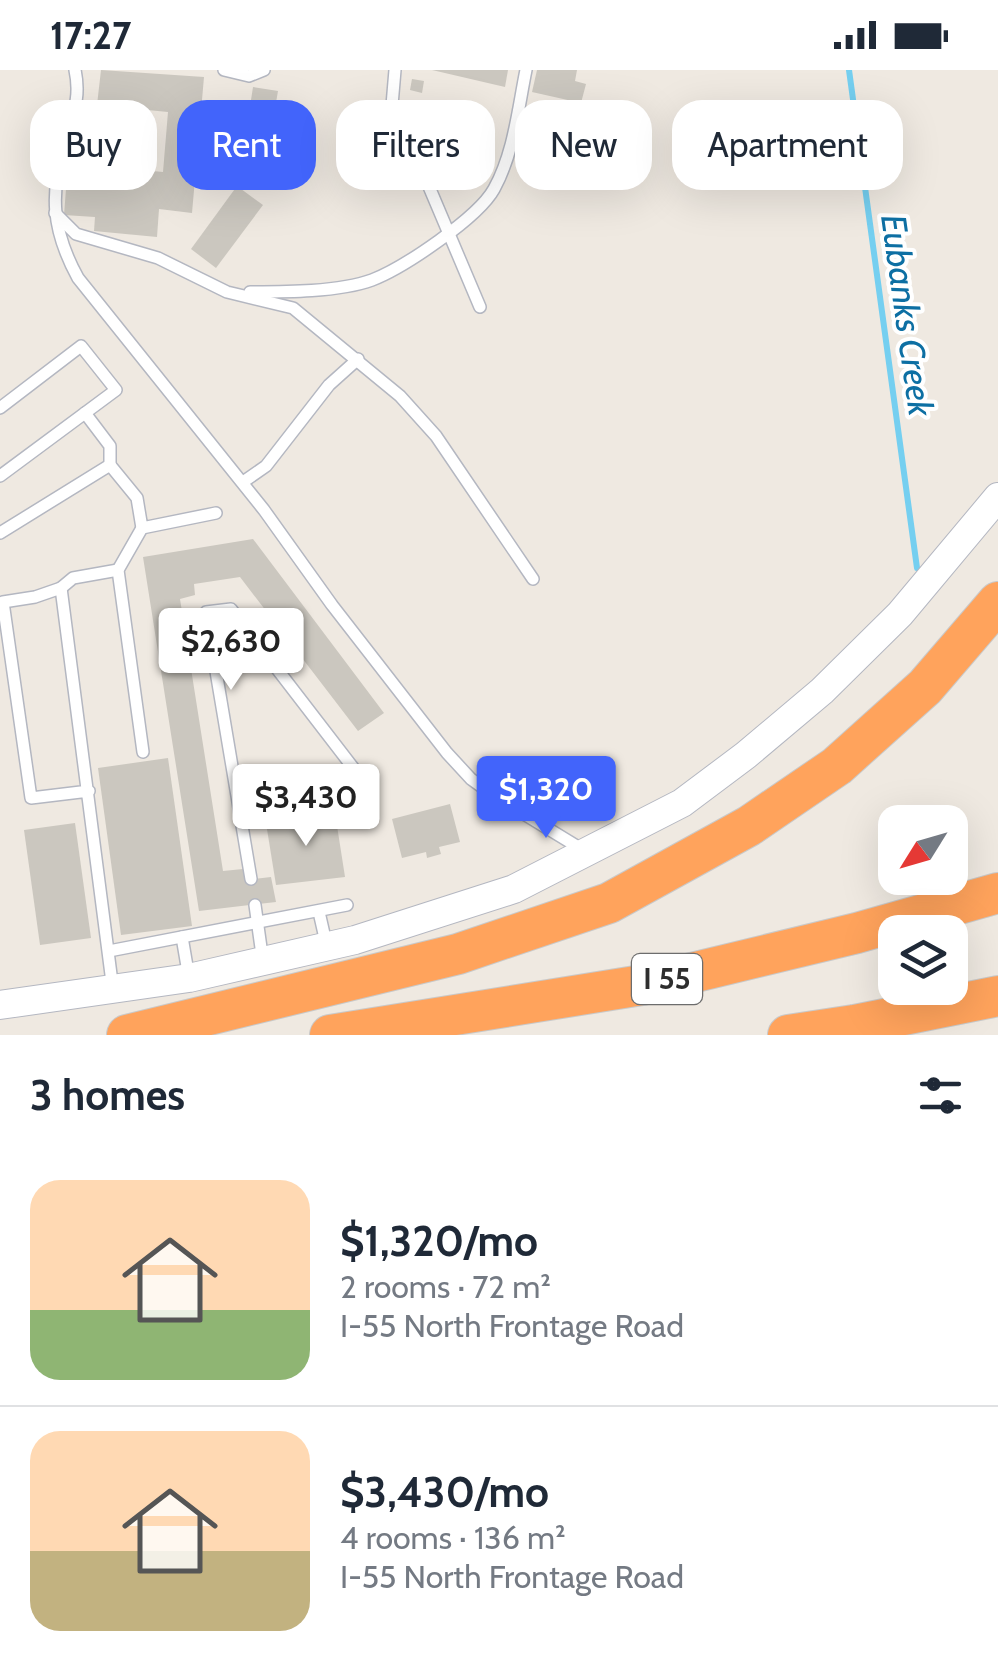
<!DOCTYPE html>
<html lang="en">
<head>
<meta charset="utf-8">
<style>
	:root { --surface:#fff; --page:#f6f6f7; --text:#1f2937; --muted:#747a83; --line:#e0e1e3; --accent:#4264fb }
	body { margin:0; font-family:Cabin,sans-serif; background:var(--page); color:var(--text); height:100vh; display:flex; flex-direction:column; font-size:38px; white-space:nowrap }
	* { box-sizing:border-box; margin:0 }
	p { font-size:32px; color:var(--muted) }
	.icon { flex:none; width:55px; height:55px; fill:none; stroke:currentColor; stroke-width:2; stroke-linecap:round; stroke-linejoin:round }
	.map { position:relative; height:965px; overflow:hidden }
	.details { display:flex; flex-direction:column; background:var(--surface); flex:1 }
	.details>* { flex:none }
	.guide { position:absolute; left:30px; top:30px; width:940px; height:90px; display:flex; gap:20px }
	.needle { width:65px; rotate:233deg }
	.buttons { position:absolute; left:878px; top:735px; display:grid; gap:20px }
	.buttons a { display:grid; place-items:center; width:90px; height:90px; border-radius:20px; background:var(--surface); box-shadow:0 10px 40px #0002; font-size:50px }
	.price { position:absolute; translate:-50% -85px; padding:0 22px; border-radius:10px; background:#fff; color:#222; font-size:32px; line-height:65px; filter:drop-shadow(0 2px 5px #0008) }
	.price::after { content:''; position:absolute; left:50%; top:60px; width:30px; height:22px; margin-left:-15px; background:inherit; clip-path:polygon(0 0,100% 0,50% 100%) }
	.price.active { background:var(--accent); color:#fff }
	ul { padding:0; list-style:none }
	li { display:flex; align-items:center; gap:30px; height:250px; padding:0 30px }
	li+li { border-top:2px solid var(--line) }
	li span { display:grid; place-items:center; flex:none; width:280px; height:200px; border-radius:30px; color:#555 }
	li>.icon { margin-inline-start:auto }
	span .icon { width:120px; height:120px; fill:#fffc; stroke-width:1 }
	li b { font-size:42px }
	h2 { display:flex; justify-content:space-between; align-items:center; height:120px; padding:0 30px; font-size:42px }
	.tag { padding:0 35px; border-radius:30px; background:var(--surface); box-shadow:0 10px 40px #0002; font-size:35px; line-height:90px }
	.tag.active { background:var(--accent); color:#fff }
	.status { display:flex; justify-content:space-between; align-items:center; height:70px; padding:0 50px; background:var(--surface); direction:ltr }
	.status svg { height:28px; fill:currentColor }
	.map>svg:first-child { display:block }
</style>
</head>
<body>
<div class="status"><b>17:27</b><svg viewBox="0 0 49 12"><path d="M0 12V9h3v3zM5 12V6h3v6zM10 12V3h3v9zM15 12V0h3v12zM26 1h20v11H26zM47 4h2v5h-2z"/></svg></div>
<div class="map">
<svg width="998" height="965" viewBox="0 0 998 965">
	<rect width="100%" height="100%" fill="#efe9e1"/>
	<g fill="none" stroke-linecap="round" stroke-linejoin="round">
		<path stroke="#75cff0" stroke-width="6" d="M 849,0 L 917,498"/>
	</g>
	<g fill="#cbc7bf">
		<path d="M 101,0 L 204,7 L 192,143 L 159,139 L 157,167 L 94,161 L 95,147 L 64,145 L 68,93 L 163,102 L 168,42 L 97,35 Z"/>
		<path d="M 432,0 L 508,0 L 505,17 Z"/>
		<path d="M 537,0 L 577,0 L 575,11 L 586,14 L 581,33 L 532,22 Z"/>
		<path d="M 412,9 L 424,11 L 422,23 L 410,20 Z"/>
		<path d="M 253,17 L 278,21 L 269,73 L 245,69 Z"/>
		<path d="M 237,116 L 263,135 L 216,198 L 191,179 Z"/>
		<path d="M 253,469 L 384,643 L 358,661 L 240,507 L 194,514 L 195,525 L 180,529 L 223,801 L 243,799 L 246,810 L 271,807 L 276,832 L 199,841 L 143,487 Z"/>
		<path d="M 168,688 L 192,856 L 121,865 L 98,698 Z"/>
		<path d="M 450,734 L 460,772 L 439,777 L 441,784 L 427,788 L 426,782 L 402,788 L 392,749 Z"/>
		<path d="M 335,743 L 345,807 L 276,815 L 266,753 Z"/>
		<path d="M 75,753 L 91,868 L 40,875 L 24,760 Z"/>
	</g>
	<g fill="none" stroke-linecap="round" stroke-linejoin="round">
		<defs>
			<g id="service">
				<path d="M 75,0 C 81,28 73,43 65,70 C 50,123 51,159 78,208 L 264,440 L 332,535 L 447,683 L 471,709 L 496,727 L 583,780"/>
				<path d="M 224,0 L 249,6 L 264,0"/>
				<path d="M 395,0 L 391,47 L 419,93 L 480,237"/>
				<path d="M 55,143 L 76,164 L 158,188 L 227,222 L 293,238 L 400,326 L 436,366 L 533,509"/>
				<path d="M 250,222 C 285,222 339,222 372,210 C 403,198 478,148 494,119 C 514,83 518,39 526,0"/>
				<path d="M 0,338 L 81,276 L 116,320 L 0,406"/>
				<path d="M 85,343 L 110,376 L 110,395"/>
				<path d="M 243,412 L 266,396 L 329,315 L 358,289"/>
				<path d="M 142,458 L 118,500 L 143,682"/>
				<path d="M 0,463 L 110,395 L 137,428 L 142,458 L 216,443"/>
				<path d="M 61,518 L 73,508 L 118,500"/>
				<path d="M 89,721 L 31,728 L 3,532 L 35,527 L 61,518 L 113,920"/>
				<path d="M 240,738 L 371,721 L 231,539 L 206,542 L 251,809"/>
				<path d="M 255,835 L 263,892"/>
				<path d="M 319,842 L 327,877"/>
				<path d="M 182,867 L 189,908"/>
				<path d="M 109,881 L 347,835"/>
			</g>
			<path id="tertiary" d="M 0,935 L 189,908 L 355,870 L 514,819 L 682,733 L 746,685 L 822,621 L 900,544 L 998,427"/>
			<g id="motorway">
				<path d="M 127,965 L 458,884 L 609,833 L 749,756 L 837,696 L 925,617 L 998,532"/>
				<path d="M 330,965 L 642,915 L 857,863 L 998,823"/>
				<path d="M 788,965 L 854,955 L 998,926"/>
			</g>
		</defs>
		<use href="#service" stroke="#b4b7c1" stroke-width="14"/>
		<use href="#tertiary" stroke="#b4b7c1" stroke-width="30"/>
		<use href="#motorway" stroke="#c9c9c9" stroke-width="42"/>
		<use href="#service" stroke="#fff" stroke-width="11"/>
		<use href="#tertiary" stroke="#fff" stroke-width="28"/>
		<use href="#motorway" stroke="#ffa35c" stroke-width="40"/>
	</g>
	<g text-anchor="middle" stroke-width="8" stroke-linejoin="round" paint-order="stroke">
		<rect fill="#fff" stroke="#6d6d6d" stroke-width="2.5" x="632" y="884" width="70" height="50" rx="8"/>
		<g font-size="30" font-weight="bold" fill="#2e2e2e">
			<text x="667" y="919">I 55</text>
		</g>
		<g font-size="35" font-style="italic" fill="#0d6fa3" stroke="#fff">
			<text transform="translate(907 245) rotate(82)" y="12">Eubanks Creek</text>
		</g>
	</g>
</svg>
<div class="buttons">
<a><svg class="needle" viewBox="-14 -14 28 28"><path d="M0-13l5 13h-10z" fill="#e53935"/><path d="M0 13l5-13h-10z" fill="#747a83"/></svg></a>
<a><svg class="icon" aria-label="layers" viewBox="0 0 24 24"><path d="M12 4l9 5-9 5-9-5zM3 14l9 5 9-5"/></svg></a>
</div>
<b class="price" style="left:231px;top:623px">$2,630</b>
<b class="price active" style="left:546px;top:771px">$1,320</b>
<b class="price" style="left:306px;top:779px">$3,430</b>
<div class="guide">
<a class="tag">Buy</a>
<a class="tag active">Rent</a>
<a class="tag">Filters</a>
<a class="tag">New</a>
<a class="tag">Apartment</a>
</div>
</div>
<section class="details">
<h2>3 homes<svg class="icon" aria-label="filters" viewBox="0 0 24 24"><path d="M4 7h16M4 17h16"/><circle cx="9" cy="7" r="2"/><circle cx="15" cy="17" r="2"/></svg></h2>
<ul>
<li><span style="background:linear-gradient(#ffd9b3 65%,#8fb573 0)"><svg class="icon" aria-label="home" viewBox="0 0 24 24"><path d="M3 11l9-7 9 7M6 9v11h12V9"/></svg></span><div><b>$1,320/mo</b><p>2 rooms · 72 m²</p><p>I-55 North Frontage Road</p></div></li>
<li><span style="background:linear-gradient(#ffd9b3 60%,#c2b280 0)"><svg class="icon" aria-label="home" viewBox="0 0 24 24"><path d="M3 11l9-7 9 7M6 9v11h12V9"/></svg></span><div><b>$3,430/mo</b><p>4 rooms · 136 m²</p><p>I-55 North Frontage Road</p></div></li>
</ul>
</section>
</body>
</html>
